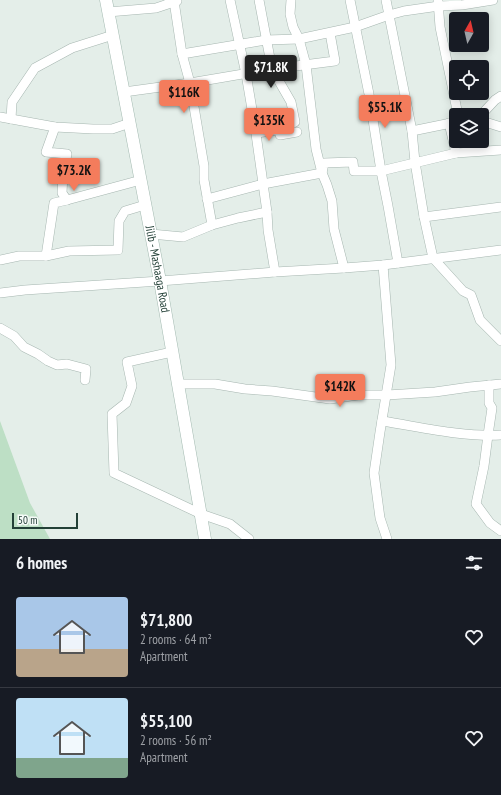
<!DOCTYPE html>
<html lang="en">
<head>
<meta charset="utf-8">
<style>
	:root { --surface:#171b24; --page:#242831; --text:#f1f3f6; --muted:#9ea1a6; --line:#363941; --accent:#f47c5c }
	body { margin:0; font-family:"PT Sans Narrow",sans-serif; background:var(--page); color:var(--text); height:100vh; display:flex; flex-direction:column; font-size:15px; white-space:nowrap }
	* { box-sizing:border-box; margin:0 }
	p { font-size:13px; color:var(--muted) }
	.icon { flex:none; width:22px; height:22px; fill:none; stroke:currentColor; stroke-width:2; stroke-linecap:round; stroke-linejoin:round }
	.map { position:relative; height:539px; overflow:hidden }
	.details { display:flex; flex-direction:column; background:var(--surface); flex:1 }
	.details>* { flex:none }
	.needle { width:26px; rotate:8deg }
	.tools { position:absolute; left:449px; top:12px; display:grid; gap:8px }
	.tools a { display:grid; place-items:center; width:40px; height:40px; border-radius:4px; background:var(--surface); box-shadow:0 2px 10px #0003; font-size:20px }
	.scale { position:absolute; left:12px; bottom:10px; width:66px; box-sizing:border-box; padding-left:4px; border:2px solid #234037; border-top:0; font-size:11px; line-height:14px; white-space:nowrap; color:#234037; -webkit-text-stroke:3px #f5faf7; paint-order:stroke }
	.price { position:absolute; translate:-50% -34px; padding:0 9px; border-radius:4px; background:var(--accent); color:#111; font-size:13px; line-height:26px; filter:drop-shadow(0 1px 2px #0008) }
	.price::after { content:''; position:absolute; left:50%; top:24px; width:12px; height:9px; margin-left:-6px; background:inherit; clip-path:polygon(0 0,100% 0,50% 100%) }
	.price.active { background:#222; color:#fff }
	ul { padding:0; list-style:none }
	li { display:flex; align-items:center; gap:12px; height:100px; padding:0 16px }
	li+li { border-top:1px solid var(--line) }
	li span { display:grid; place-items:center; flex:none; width:112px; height:80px; border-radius:4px; color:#555 }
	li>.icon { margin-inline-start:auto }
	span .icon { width:48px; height:48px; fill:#fffc; stroke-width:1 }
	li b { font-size:17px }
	h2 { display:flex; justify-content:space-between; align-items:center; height:48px; padding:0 16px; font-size:17px }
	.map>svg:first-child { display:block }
</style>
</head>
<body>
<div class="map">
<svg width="501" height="539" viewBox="0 0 501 539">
	<rect width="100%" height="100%" fill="#e4eee9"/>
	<path fill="#bddfc5" d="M 0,421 L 30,503 L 50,539 L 0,539 Z"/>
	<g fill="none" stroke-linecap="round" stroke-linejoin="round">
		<defs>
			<g id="minor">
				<path d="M 169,0 L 174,1 L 182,54 L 190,83 L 204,166 L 204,180 L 212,225"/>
				<path d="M 230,0 L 246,74 L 255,127 L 267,212 L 268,230 L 275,272"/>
				<path d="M 259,0 L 272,69 L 291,102 L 295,122 L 280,130 L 280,135 L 297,132"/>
				<path d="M 291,0 L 290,14 L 293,27 L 299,39 L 306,65 L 316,149 L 322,173 L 327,185 L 332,201 L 334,229 L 344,268"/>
				<path d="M 350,0 L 369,94 L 381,171 L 388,206 L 398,263"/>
				<path d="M 386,0 L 412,131 L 415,162 L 424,217 L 433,258 L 463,291 L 471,295 L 480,320 L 501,341"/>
				<path d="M 438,1 L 440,27 L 458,115"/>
				<path d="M 108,12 L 156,8 L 177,1"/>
				<path d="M 182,54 L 266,40 L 299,39 L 355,27 L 389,15 L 404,11 L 439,6 L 462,5 L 493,0"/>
				<path d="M 124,92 L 190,83 L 272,69 L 335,61 L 330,33"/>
				<path d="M 481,115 L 495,100 L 501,96"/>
				<path d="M 0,117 L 55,127 L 93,129 L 112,129 L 130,123"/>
				<path d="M 11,119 L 12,102 L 35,68 L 72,48 L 113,35"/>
				<path d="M 482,121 L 501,127"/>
				<path d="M 449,123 L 456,153"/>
				<path d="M 412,131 L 456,122"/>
				<path d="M 256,133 L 280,130"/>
				<path d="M 207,199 L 263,184 L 322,173 L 324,163 L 353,162 L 354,171 L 381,171 L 456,153 L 501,150"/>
				<path d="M 67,200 L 141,180"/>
				<path d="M 424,217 L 501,207"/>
				<path d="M 151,234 L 183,237 L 212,225 L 238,218 L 267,212"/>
				<path d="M 46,256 L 54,203 L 67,200 L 62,193 L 63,174 L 67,154 L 46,152 L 55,127"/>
				<path d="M 0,260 L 19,256 L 46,256 L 69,251 L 118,250 L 119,221 L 125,211 L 145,205"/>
				<path d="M 383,265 L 391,365 L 380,432 L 374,473 L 380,518 L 387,539"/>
				<path d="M 0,293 L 25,290 L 160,281 L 275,272 L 344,268 L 383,265 L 501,250"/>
				<path d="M 0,328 L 14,336 L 24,347 L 38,354 L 48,361 L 57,365 L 67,364 L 86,369 L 85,380"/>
				<path d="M 172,352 L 127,362 L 132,386 L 126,403 L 112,414 L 114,473 L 201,514 L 230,524 L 249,539"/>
				<path d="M 177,384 L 215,384 L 245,389 L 272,391 L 330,399 L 358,395 L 387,395 L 435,392 L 470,387 L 501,384"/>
				<path d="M 489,385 L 489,403 L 492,408 L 488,435 L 484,466 L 476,504 L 490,523 L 501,531"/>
				<path d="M 382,421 C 421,427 461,437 501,435"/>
			</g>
			<g id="secondary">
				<path id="s1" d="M 106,0 L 160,281 L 205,539"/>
			</g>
		</defs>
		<use href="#minor" stroke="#a6b6b0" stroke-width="10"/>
		<use href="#secondary" stroke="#a2b9b0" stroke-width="13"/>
		<use href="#minor" stroke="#fff" stroke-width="9"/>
		<use href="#secondary" stroke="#fff" stroke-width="12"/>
	</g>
	<g text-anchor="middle" stroke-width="4" stroke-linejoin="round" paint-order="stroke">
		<g font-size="12" fill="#234037" stroke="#f5faf7">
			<text dy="4" stroke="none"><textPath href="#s1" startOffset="274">Jilib - Mashaaga Road</textPath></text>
		</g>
	</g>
</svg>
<div class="tools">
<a><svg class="needle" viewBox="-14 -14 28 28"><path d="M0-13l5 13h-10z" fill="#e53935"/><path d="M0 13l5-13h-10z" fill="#9ea1a6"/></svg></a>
<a><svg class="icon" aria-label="locate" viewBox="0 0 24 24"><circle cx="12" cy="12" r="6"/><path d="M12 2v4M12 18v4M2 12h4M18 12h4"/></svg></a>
<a><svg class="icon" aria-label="layers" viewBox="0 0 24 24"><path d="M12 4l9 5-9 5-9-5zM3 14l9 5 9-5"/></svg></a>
</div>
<div class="scale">50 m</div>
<b class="price active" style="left:271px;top:89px">$71.8K</b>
<b class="price" style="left:184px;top:114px">$116K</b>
<b class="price" style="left:385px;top:129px">$55.1K</b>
<b class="price" style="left:269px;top:142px">$135K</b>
<b class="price" style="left:74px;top:192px">$73.2K</b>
<b class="price" style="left:340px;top:408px">$142K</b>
</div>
<section class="details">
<h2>6 homes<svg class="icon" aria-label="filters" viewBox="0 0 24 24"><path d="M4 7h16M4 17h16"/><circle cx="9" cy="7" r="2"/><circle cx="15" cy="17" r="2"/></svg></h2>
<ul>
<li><span style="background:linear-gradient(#a9c7e8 65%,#b9a48a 0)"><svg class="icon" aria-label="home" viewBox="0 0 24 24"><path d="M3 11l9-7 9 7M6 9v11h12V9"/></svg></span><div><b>$71,800</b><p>2 rooms · 64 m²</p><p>Apartment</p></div><svg class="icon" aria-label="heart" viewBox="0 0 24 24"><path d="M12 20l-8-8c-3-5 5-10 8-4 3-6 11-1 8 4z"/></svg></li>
<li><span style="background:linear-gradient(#bfe0f5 75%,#7fa58c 0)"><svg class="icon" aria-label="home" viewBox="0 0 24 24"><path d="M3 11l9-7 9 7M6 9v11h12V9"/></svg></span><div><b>$55,100</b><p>2 rooms · 56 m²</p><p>Apartment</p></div><svg class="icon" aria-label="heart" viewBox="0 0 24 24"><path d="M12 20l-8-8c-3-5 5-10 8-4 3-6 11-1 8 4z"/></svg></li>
</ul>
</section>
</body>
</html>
